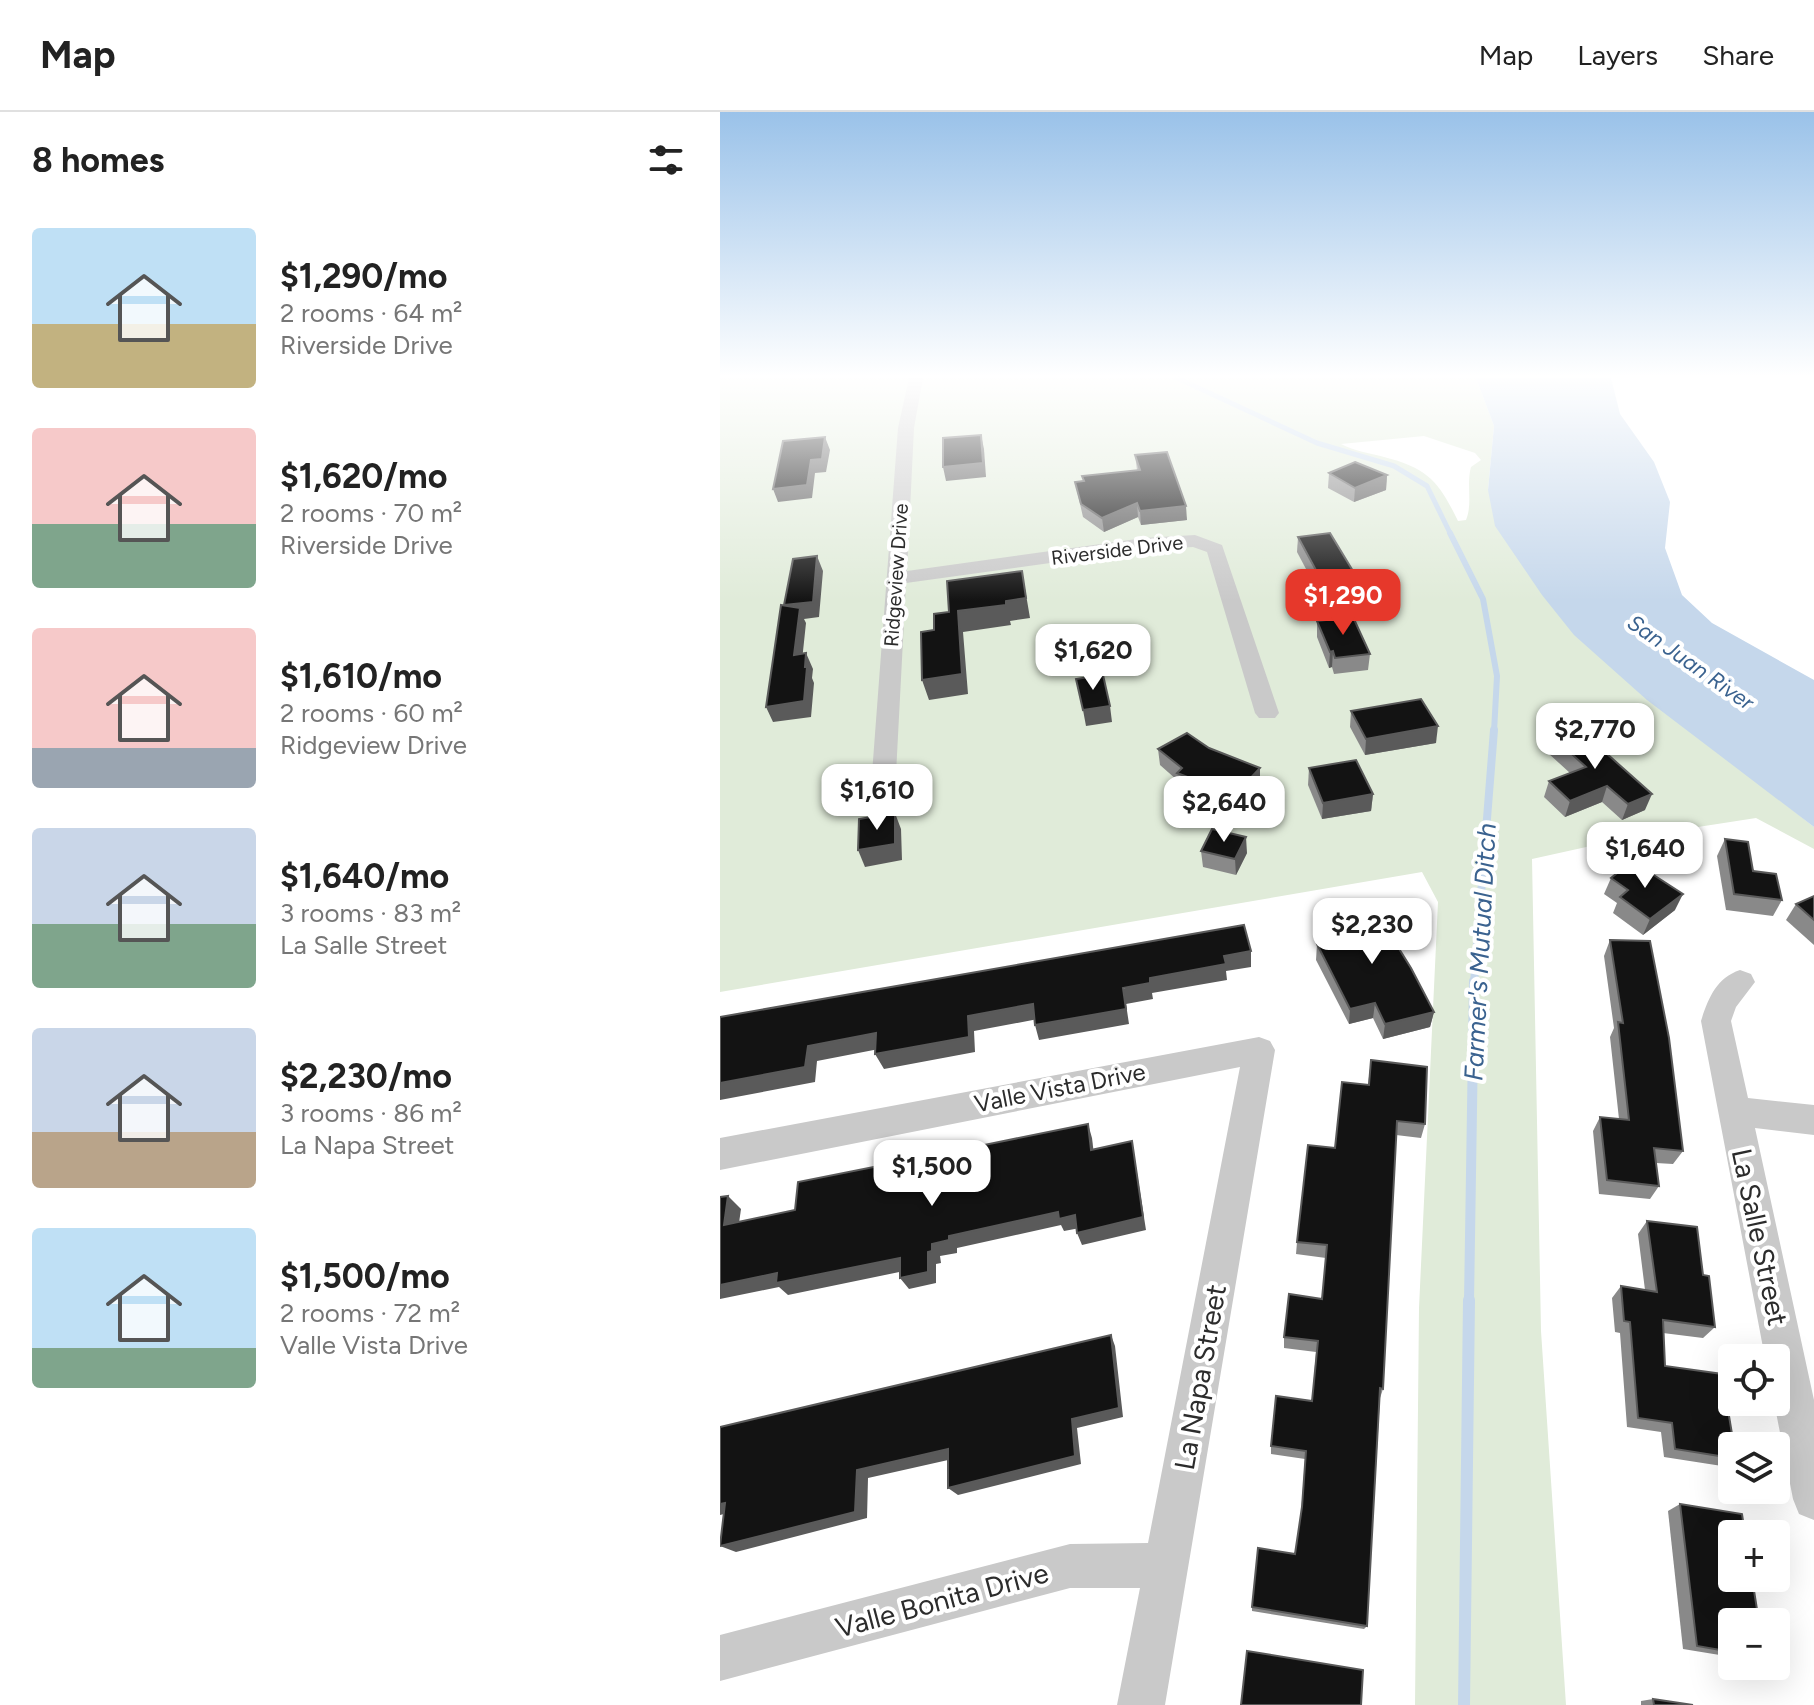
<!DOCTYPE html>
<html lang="en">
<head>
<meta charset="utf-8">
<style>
	:root { --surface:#fff; --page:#f2f2f2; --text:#222; --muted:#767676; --line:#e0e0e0; --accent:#e6382b }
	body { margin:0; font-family:Figtree,sans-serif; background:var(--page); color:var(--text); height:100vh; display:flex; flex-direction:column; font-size:30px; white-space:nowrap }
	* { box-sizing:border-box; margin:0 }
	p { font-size:26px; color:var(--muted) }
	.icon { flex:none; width:44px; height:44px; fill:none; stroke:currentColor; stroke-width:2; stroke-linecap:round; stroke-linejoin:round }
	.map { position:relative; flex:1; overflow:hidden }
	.details { display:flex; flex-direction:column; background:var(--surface); width:720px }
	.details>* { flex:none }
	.buttons { position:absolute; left:998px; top:1232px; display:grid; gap:16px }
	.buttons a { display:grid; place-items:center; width:72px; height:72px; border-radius:8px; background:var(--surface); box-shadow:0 8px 32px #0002; font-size:40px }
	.price { position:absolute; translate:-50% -68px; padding:0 18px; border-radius:16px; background:#fff; color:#222; font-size:26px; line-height:52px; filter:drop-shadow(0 2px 4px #0008) }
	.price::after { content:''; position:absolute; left:50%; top:48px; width:24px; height:18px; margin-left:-12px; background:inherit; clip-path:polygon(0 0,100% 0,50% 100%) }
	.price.current { background:var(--accent); color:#fff }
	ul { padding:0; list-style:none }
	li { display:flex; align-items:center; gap:24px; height:200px; padding:0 32px }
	li span { display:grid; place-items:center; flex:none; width:224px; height:160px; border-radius:8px; color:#555 }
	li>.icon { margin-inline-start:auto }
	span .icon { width:96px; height:96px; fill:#fffc; stroke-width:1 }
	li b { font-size:34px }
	h2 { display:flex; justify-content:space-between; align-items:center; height:96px; padding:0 32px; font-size:34px }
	header { display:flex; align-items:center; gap:48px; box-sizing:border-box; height:112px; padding:0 40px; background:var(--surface); border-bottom:2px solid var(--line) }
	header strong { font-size:38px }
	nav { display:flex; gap:44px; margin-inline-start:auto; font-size:28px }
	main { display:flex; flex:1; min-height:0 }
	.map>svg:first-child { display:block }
</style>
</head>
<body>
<header>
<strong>Map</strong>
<nav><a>Map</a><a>Layers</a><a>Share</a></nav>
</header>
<main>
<section class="details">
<h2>8 homes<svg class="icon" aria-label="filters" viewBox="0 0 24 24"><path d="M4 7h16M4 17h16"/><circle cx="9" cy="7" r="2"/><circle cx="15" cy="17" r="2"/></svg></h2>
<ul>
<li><span style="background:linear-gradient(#bfe0f5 60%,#c2b280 0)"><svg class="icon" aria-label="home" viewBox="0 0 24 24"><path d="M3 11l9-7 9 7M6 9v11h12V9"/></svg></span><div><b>$1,290/mo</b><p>2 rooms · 64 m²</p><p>Riverside Drive</p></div></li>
<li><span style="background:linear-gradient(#f6c9c9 60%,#7fa58c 0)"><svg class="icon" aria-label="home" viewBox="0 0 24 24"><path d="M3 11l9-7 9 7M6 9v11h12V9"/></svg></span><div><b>$1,620/mo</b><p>2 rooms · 70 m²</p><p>Riverside Drive</p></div></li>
<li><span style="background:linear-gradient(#f6c9c9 75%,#9aa5b1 0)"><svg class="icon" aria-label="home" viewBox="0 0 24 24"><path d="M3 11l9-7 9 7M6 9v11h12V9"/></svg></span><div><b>$1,610/mo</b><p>2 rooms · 60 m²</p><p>Ridgeview Drive</p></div></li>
<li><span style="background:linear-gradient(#c9d6e8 60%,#7fa58c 0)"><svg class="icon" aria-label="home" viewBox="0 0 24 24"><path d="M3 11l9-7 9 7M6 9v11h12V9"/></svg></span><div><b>$1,640/mo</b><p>3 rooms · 83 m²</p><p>La Salle Street</p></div></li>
<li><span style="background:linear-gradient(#c9d6e8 65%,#b9a48a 0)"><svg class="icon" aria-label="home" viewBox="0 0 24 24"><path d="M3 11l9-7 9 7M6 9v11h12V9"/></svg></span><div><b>$2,230/mo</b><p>3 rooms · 86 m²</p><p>La Napa Street</p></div></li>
<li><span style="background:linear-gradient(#bfe0f5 75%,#7fa58c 0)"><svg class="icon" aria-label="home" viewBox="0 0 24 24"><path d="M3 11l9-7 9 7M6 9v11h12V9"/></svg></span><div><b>$1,500/mo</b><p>2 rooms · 72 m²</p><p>Valle Vista Drive</p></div></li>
</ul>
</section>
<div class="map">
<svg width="1094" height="1593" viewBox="0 0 1094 1593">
	<rect width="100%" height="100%" fill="#fff"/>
	<path fill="#e0ebd9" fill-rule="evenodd" d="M 0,266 L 756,266 L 774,314 L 768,378 L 1037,670 L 1094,715 L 1094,737 L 1036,706 L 907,726 L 812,747 L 821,1219 L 846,1593 L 695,1593 L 699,1196 L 718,790 L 702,760 L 0,880 ZM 704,324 L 755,341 L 761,348 L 751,355 C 746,373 753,391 746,408 L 738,409 C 719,370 708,356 664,345 C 649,341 635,339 621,332 Z"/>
	<path fill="#c5d7eb" d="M 756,266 L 891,266 L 900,302 L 934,350 L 950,390 L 945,436 L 962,483 L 992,511 L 1094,568 L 1094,715 L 927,588 L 854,523 L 822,483 L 775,414 L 768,378 L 774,314 Z"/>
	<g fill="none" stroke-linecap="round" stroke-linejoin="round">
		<path stroke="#c5d7eb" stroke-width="5" d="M 457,266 L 597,331 L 674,354 L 707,374 L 731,423"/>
		<path stroke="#c5d7eb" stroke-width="6" d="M 730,421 L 763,487 L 777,564 L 774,620"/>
		<path stroke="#c5d7eb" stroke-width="8" d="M 754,871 L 774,618"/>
		<path stroke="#c5d7eb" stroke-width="10" d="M 749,1190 L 754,869"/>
		<path stroke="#c5d7eb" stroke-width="12" d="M 744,1593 L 749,1188"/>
		<g fill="#c9c9c9" fill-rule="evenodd">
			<path d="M 189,266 L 203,266 L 194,316 L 187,459 L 424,426 L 475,423 L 502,433 L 559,601 L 555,606 L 539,606 L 535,601 L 487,440 L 473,435 L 424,438 L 186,471 L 176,662 L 173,668 L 155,668 L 152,662 L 178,316 Z"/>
			<path d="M 1020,858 L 1031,862 L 1035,870 L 1016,895 L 1011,909 L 1028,986 L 1094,993 L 1094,1023 L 1035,1016 L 1094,1288 L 1094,1408 L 1079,1402 L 1073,1387 L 1054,1290 L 1056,1246 L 1045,1246 L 981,909 C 988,887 996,866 1020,858 Z"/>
			<path d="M 539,925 L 550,929 L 555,938 L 445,1593 L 397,1593 L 420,1476 L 350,1476 L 0,1569 L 0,1523 L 350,1432 L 428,1431 L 520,955 L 0,1058 L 0,1026 Z"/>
		</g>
	</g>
	<g fill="#898989">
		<path d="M 415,343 L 467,408 L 421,413 L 418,405 L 384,420 L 363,405 L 355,370 L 417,358 Z"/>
		<path d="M 609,361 L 667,363 L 666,378 L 634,390 L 608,376 Z"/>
		<path d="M 578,425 L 637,484 L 603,489 L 577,440 Z"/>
		<path d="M 597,509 L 650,542 L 648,558 L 614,562 L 612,555 L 609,556 L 597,525 Z"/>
		<path d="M 631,599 L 716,631 L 645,643 L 630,615 Z"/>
		<path d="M 833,625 L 925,698 L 902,708 L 882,690 L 845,705 L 824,685 L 829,669 L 850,661 L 828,641 Z"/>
		<path d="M 489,636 L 540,656 L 540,673 L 524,689 L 506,682 L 497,692 L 458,678 L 457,668 L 440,653 L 438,637 Z"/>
		<path d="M 589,656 L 653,682 L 651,699 L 602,707 L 588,673 Z"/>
		<path d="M 1005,727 L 1062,788 L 1053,804 L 1006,798 L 997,744 Z"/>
		<path d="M 481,739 L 527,741 L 516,763 L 483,755 Z"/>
		<path d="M 891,766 L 955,798 L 923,823 L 893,801 L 897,791 L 884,782 Z"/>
		<path d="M 1094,784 L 1094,833 L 1066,808 L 1076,792 Z"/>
		<path d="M 606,803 L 714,900 L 710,915 L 663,927 L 653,906 L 629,912 L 596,848 L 597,832 L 610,828 L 605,819 Z"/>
		<path d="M 890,828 L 963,1039 L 953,1052 L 936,1051 L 939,1074 L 930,1087 L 879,1082 L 873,1019 L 880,1005 L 899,1007 L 890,925 L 894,916 L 884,844 Z"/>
		<path d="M 651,948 L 705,1012 L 701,1026 L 676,1023 L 663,1277 L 660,1286 L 647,1514 L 644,1517 L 532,1499 L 532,1495 L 575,1442 L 581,1402 L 585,1347 L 551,1342 L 551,1334 L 592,1289 L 596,1240 L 564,1236 L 564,1225 L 602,1187 L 606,1146 L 576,1142 L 577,1130 L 615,1036 L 648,973 Z"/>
		<path d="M 927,1109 L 983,1163 L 995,1215 L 983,1226 L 943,1221 L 945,1254 L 1012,1334 L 1012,1348 L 1002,1354 L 944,1345 L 941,1320 L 907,1315 L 900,1221 L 895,1220 L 892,1186 L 901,1174 L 925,1178 L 918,1122 Z"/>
		<path d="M 960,1392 L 1012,1510 L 1012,1545 L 963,1537 L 948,1399 Z"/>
		<path d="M 933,1587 L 973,1593 L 921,1593 L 921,1589 Z"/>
	</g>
	<g fill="#5a5a5a">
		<path d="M 261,323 L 264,337 L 266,365 L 226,369 L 223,355 Z"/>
		<path d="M 105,325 L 110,338 L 106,360 L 95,361 L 92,386 L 58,390 L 53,377 L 91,348 Z"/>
		<path d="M 667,363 L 666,378 L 634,390 L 635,376 Z"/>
		<path d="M 417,391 L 418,405 L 384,420 L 382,406 Z"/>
		<path d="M 466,394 L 467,408 L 421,413 L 420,399 Z"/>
		<path d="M 97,444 L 103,459 L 99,505 L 84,507 L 86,511 L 81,558 L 74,543 L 64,493 Z"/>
		<path d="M 302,459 L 310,506 L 290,509 L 291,513 L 243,520 L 248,582 L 209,588 L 202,568 L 238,499 L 286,489 Z"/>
		<path d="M 639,469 L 637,484 L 603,489 L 604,473 Z"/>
		<path d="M 613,539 L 612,555 L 609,556 L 610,540 Z"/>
		<path d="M 86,541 L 93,557 L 92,566 L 94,571 L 91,605 L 53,610 L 46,595 L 85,555 Z"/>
		<path d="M 390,594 L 392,610 L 366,614 L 363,598 Z"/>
		<path d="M 718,614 L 716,631 L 645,643 L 646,627 Z"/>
		<path d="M 540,656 L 540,673 L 524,689 L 524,673 Z"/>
		<path d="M 505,666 L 506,682 L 497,692 L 496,676 Z"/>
		<path d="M 887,674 L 882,690 L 845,705 L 850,689 Z"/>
		<path d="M 653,682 L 651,699 L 602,707 L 603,691 Z"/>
		<path d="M 932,682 L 925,698 L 902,708 L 908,692 Z"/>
		<path d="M 175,701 L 181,717 L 182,748 L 145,755 L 138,738 Z"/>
		<path d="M 526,725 L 527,741 L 516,763 L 515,747 Z"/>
		<path d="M 963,782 L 955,798 L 923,823 L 930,807 Z"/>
		<path d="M 531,839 L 531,855 L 506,859 L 507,868 L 432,881 L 433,887 L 406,892 L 409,912 L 319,928 L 315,913 L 430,866 L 504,844 Z"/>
		<path d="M 655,891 L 653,906 L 629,912 L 630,897 Z"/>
		<path d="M 313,892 L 318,907 L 254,919 L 255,940 L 164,957 L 155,942 L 248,904 Z"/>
		<path d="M 714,900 L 710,915 L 663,927 L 665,912 Z"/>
		<path d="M 156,921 L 164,936 L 97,949 L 95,970 L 0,988 L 0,971 L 88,934 Z"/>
		<path d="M 368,1012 L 372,1026 L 375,1051 L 371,1038 Z"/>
		<path d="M 412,1029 L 426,1118 L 362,1133 L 357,1121 Z"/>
		<path d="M 199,1046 L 207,1060 L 206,1086 L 198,1073 Z"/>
		<path d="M 8,1084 L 21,1097 L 17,1125 L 4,1113 Z"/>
		<path d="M 338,1100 L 355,1103 L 360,1116 L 344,1119 L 341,1113 L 237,1136 L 237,1141 L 220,1144 L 221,1151 L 216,1152 L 216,1171 L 189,1177 L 180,1166 L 208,1140 L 212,1132 L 229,1124 Z"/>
		<path d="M 180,1146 L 189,1158 L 68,1183 L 59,1175 L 0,1187 L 0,1173 L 57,1161 Z"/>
		<path d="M 391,1223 L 395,1234 L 403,1305 L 357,1316 L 361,1352 L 238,1383 L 228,1376 L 352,1307 Z"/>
		<path d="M 228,1337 L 237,1346 L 148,1366 L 147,1406 L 16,1440 L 0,1434 L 137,1358 Z"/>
		<path d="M 5,1391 L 20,1398 L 0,1403 L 0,1392 Z"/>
	</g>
	<g fill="#131313" stroke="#5a5a5a" stroke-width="2">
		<path d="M 261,323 L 263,351 L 223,355 L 223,326 Z"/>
		<path d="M 105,325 L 102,347 L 91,348 L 87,373 L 53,377 L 63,329 Z"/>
		<path d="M 447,340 L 466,394 L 420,399 L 417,391 L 382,406 L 361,392 L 355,370 L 364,369 L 362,364 L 420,358 L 415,343 Z"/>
		<path d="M 635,350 L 667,363 L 635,376 L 609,361 Z"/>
		<path d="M 610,421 L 639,469 L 604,473 L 578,425 Z"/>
		<path d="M 97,444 L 93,490 L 64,493 L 73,447 Z"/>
		<path d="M 302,459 L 306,486 L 286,489 L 286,493 L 238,499 L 242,562 L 202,568 L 201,520 L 214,518 L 214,502 L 229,500 L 227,469 Z"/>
		<path d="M 61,493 L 80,496 L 74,543 L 86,541 L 85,555 L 87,555 L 84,589 L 46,595 Z"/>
		<path d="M 633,505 L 650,542 L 615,546 L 613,539 L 610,540 L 597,509 Z"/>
		<path d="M 383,563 L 390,594 L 363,598 L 356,567 Z"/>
		<path d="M 701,587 L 718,614 L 646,627 L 631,599 Z"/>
		<path d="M 858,616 L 932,682 L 908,692 L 887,674 L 850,689 L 829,669 L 866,655 L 833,625 Z"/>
		<path d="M 467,621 L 489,636 L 540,656 L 524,673 L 505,666 L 496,676 L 457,661 L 462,656 L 438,637 Z"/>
		<path d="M 636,648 L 653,682 L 603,691 L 589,656 Z"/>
		<path d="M 175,701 L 175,732 L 138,738 L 139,707 Z"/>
		<path d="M 492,717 L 526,725 L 515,747 L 481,739 Z"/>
		<path d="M 1005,727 L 1028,730 L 1033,759 L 1056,762 L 1062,788 L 1014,782 Z"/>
		<path d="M 912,749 L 963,782 L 930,807 L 900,785 L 908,778 L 891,766 Z"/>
		<path d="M 1094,784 L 1094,808 L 1076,792 Z"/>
		<path d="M 650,790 L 691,856 L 714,900 L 665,912 L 655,891 L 630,897 L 597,832 L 619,825 L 606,803 Z"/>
		<path d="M 524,813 L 531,839 L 504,844 L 506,852 L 430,866 L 430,871 L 403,876 L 406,897 L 315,913 L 313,892 L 248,904 L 249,925 L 155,942 L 156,921 L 88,934 L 85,955 L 0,971 L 0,905 Z"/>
		<path d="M 890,828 L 930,829 L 949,926 L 963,1039 L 934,1036 L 939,1074 L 887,1068 L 880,1005 L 909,1008 L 898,910 L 903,911 Z"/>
		<path d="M 651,948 L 707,955 L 705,1012 L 677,1009 L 663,1277 L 660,1276 L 647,1514 L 532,1495 L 538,1436 L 575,1442 L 582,1395 L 586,1339 L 551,1334 L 556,1284 L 592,1289 L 598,1229 L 564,1225 L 569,1182 L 602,1187 L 607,1133 L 577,1130 L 588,1033 L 615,1036 L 622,970 L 649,973 Z"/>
		<path d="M 368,1012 L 371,1038 L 412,1029 L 423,1105 L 357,1121 L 355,1103 L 339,1107 L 338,1100 L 229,1124 L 229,1128 L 212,1132 L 212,1139 L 208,1140 L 208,1160 L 180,1166 L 180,1146 L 56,1171 L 57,1161 L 0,1173 L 0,1085 L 8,1084 L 4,1113 L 75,1098 L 78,1070 L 199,1046 L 198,1073 L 265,1059 L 264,1033 Z"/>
		<path d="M 927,1109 L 977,1115 L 983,1163 L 989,1164 L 995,1215 L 943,1208 L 945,1254 L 1002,1262 L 1014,1334 L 1012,1334 L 1012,1346 L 955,1337 L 952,1311 L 918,1306 L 910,1210 L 904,1209 L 901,1174 L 937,1180 Z"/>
		<path d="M 391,1223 L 399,1296 L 352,1307 L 355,1344 L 228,1376 L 228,1337 L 137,1358 L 135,1400 L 0,1434 L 5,1391 L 0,1392 L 0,1315 Z"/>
		<path d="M 960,1392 L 1022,1402 L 1025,1422 L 1012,1422 L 1012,1466 L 1032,1466 L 1039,1510 L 1012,1510 L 1012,1540 L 977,1534 Z"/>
		<path d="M 527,1539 L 643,1558 L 641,1593 L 521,1593 Z"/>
		<path d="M 933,1587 L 973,1593 L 934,1593 Z"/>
	</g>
	<linearGradient id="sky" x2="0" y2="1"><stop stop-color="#9ac2e9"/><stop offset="0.54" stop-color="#fff"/><stop offset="1" stop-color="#fff" stop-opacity="0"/></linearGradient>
	<rect width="1094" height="489" fill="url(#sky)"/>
	<g text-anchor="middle" stroke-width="8" stroke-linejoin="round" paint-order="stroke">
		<g font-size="20" fill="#2c2c2c" stroke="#fff">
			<text transform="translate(397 438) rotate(-7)" y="7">Riverside Drive</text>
			<text transform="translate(176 463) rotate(-86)" y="7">Ridgeview Drive</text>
		</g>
		<g font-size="22" font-style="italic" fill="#3a628f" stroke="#fff">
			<text transform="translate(971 550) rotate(35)" y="8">San Juan River</text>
		</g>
		<g font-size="24" fill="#2c2c2c" stroke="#fff">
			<text transform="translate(340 976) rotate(-11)" y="8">Valle Vista Drive</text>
		</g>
		<g font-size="26" font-style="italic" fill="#3a628f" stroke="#fff">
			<text transform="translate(760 840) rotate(-87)" y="9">Farmer's Mutual Ditch</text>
		</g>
		<g font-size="28" fill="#2c2c2c" stroke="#fff">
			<text transform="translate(1040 1125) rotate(78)" y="10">La Salle Street</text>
			<text transform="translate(480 1265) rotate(-80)" y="10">La Napa Street</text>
			<text transform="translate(222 1488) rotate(-15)" y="10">Valle Bonita Drive</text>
		</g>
	</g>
</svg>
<div class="buttons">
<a><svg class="icon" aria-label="locate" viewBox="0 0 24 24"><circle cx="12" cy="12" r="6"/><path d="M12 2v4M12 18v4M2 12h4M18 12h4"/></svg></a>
<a><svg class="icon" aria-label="layers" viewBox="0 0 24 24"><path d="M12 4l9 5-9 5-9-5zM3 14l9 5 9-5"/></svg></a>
<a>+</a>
<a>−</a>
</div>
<b class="price current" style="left:623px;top:525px">$1,290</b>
<b class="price" style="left:373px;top:580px">$1,620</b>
<b class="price" style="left:875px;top:659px">$2,770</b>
<b class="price" style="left:157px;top:720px">$1,610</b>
<b class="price" style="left:504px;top:732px">$2,640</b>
<b class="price" style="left:925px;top:778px">$1,640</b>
<b class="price" style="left:652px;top:854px">$2,230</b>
<b class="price" style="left:212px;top:1096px">$1,500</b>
</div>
</main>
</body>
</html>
